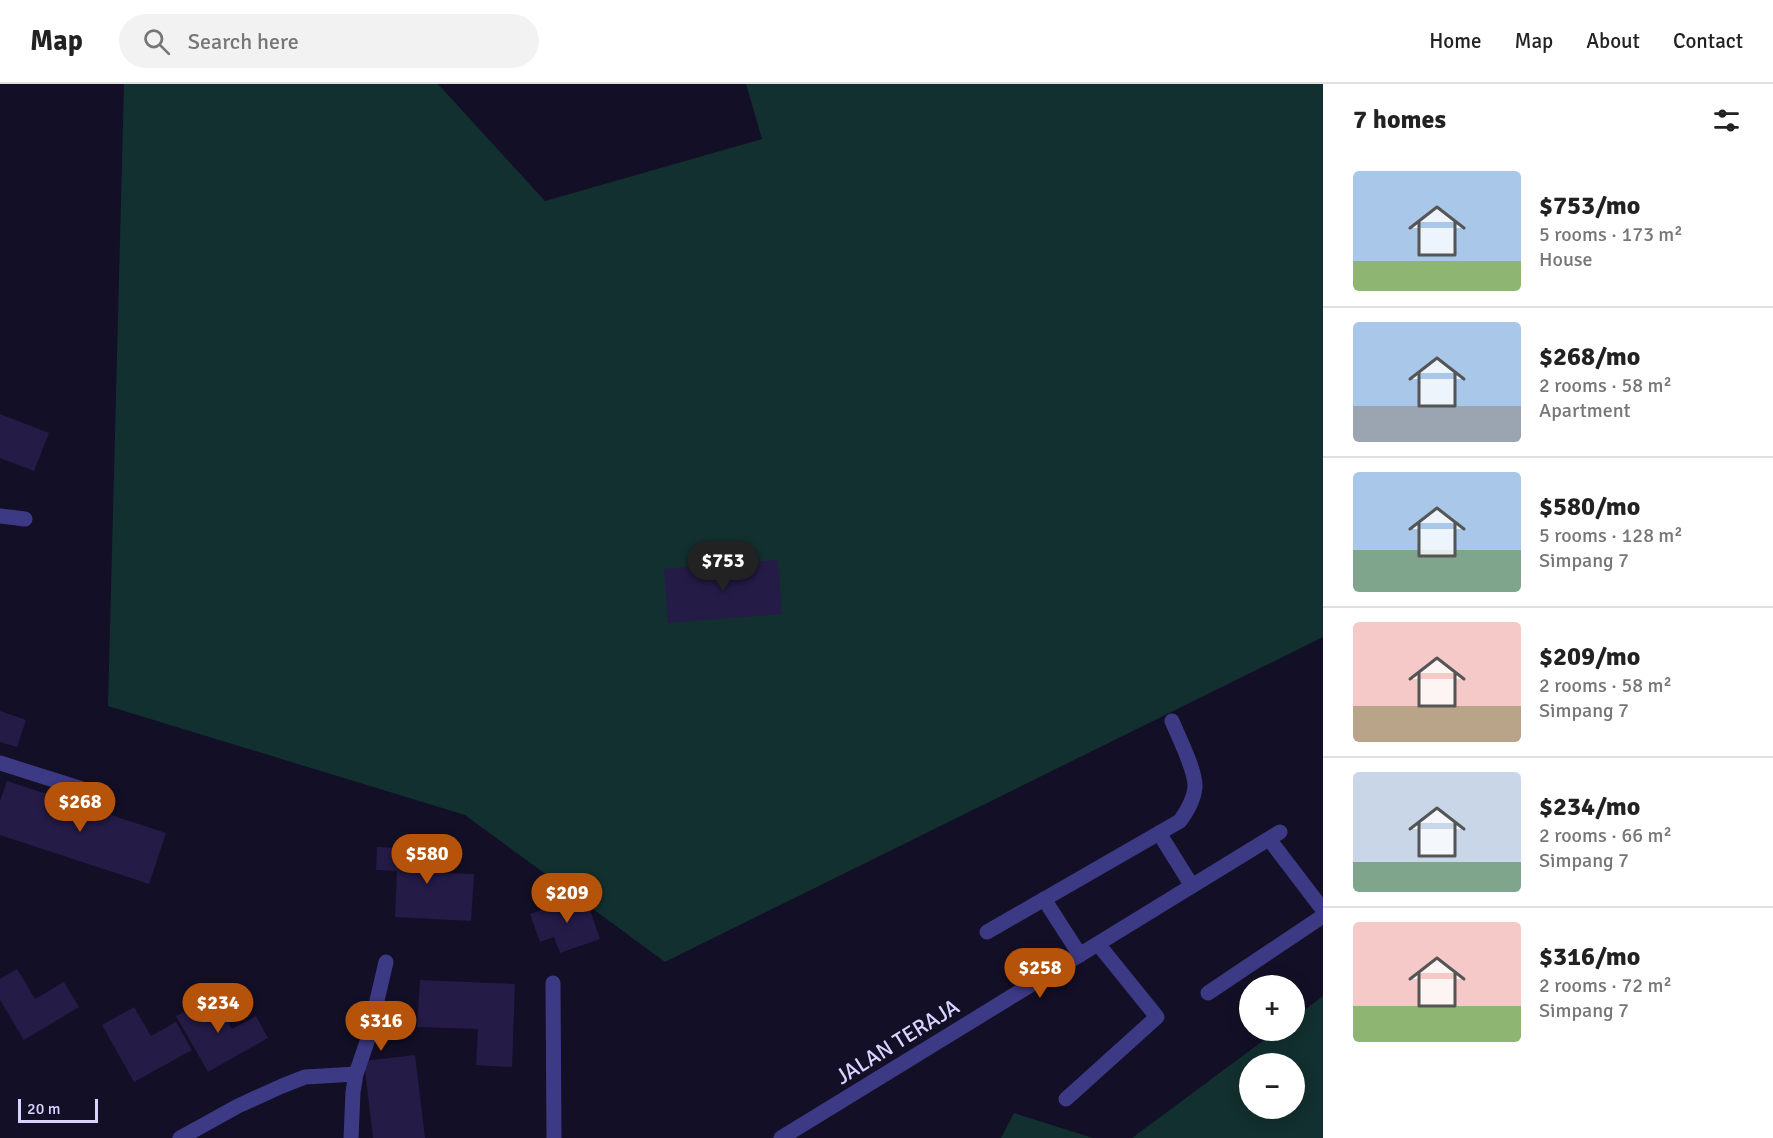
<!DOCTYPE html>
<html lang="en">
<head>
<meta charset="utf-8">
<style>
	:root { --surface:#fff; --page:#f2f2f2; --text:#222; --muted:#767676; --line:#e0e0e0; --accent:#b45309 }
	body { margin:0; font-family:Signika,sans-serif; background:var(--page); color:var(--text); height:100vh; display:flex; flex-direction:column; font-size:22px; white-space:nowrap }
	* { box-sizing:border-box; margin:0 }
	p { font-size:20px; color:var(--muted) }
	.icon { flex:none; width:33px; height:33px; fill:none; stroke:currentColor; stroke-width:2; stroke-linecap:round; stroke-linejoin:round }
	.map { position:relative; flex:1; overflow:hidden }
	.panel { display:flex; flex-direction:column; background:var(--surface); width:450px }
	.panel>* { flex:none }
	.fabs { position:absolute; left:1239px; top:891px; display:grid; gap:12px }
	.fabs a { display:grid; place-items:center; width:66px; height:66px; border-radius:50%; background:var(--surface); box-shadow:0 3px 15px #0003; font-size:30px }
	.scale { position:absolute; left:18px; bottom:15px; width:80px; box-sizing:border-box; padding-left:6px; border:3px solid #d9d4ff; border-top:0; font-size:16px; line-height:21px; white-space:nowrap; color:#d9d4ff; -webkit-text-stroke:4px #130f26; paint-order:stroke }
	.price { position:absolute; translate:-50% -51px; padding:0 14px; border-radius:21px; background:var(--accent); color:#fff; font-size:20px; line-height:39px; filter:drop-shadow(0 2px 3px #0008) }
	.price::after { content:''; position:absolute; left:50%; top:36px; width:18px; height:14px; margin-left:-9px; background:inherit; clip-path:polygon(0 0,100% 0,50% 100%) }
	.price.active { background:#222; color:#fff }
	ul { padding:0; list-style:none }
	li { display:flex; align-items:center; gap:18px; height:150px; padding:0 30px }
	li+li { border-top:2px solid var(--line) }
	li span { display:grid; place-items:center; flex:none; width:168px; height:120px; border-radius:6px; color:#555 }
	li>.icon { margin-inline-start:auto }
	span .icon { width:72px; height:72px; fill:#fffc; stroke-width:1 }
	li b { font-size:26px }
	h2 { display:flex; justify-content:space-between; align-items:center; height:72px; padding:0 30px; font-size:26px }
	header { display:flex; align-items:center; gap:36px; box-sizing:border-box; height:84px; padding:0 30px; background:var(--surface); border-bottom:2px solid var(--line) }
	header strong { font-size:28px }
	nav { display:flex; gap:33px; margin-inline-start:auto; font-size:21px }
	.search { width:420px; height:54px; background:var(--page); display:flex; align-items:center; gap:15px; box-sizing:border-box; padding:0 21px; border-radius:33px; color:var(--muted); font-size:22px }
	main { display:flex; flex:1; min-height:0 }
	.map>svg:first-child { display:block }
</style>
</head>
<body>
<header>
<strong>Map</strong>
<div class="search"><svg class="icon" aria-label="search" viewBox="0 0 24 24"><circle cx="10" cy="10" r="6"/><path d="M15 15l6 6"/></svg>Search here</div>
<nav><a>Home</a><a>Map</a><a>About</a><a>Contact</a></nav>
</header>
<main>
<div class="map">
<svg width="1323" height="1054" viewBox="0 0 1323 1054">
	<rect width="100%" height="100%" fill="#130f26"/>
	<g fill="#12302f" fill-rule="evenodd">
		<path d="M 124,0 L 438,0 L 545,117 L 762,55 L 746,0 L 1323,0 L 1323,553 L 665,878 L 465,731 L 108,622 Z"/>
		<path d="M 1323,912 L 1323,1054 L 1132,1054 L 1276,947 L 1294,946 L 1295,933 ZM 1250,980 L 1294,980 L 1294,1024 L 1250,1024 Z"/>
		<path d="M 1014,1029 L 1093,1054 L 1001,1054 Z"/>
	</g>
	<g fill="#241b47">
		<path d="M 0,330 L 49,349 L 34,387 L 0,374 Z"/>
		<path d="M 778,476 L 782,530 L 668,539 L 664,485 Z"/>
		<path d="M 0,627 L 26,636 L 17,663 L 0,658 Z"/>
		<path d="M 7,697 L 166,749 L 149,800 L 0,751 L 0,717 Z"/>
		<path d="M 377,763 L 446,766 L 445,789 L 474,790 L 471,837 L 395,833 L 397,787 L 376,786 Z"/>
		<path d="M 585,811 L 600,855 L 560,869 L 554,853 L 540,858 L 530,830 Z"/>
		<path d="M 17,885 L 35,915 L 64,898 L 79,923 L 24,956 L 0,916 L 0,895 Z"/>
		<path d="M 420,896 L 515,900 L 512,983 L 476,981 L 478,945 L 417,943 Z"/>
		<path d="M 213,912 L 232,945 L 256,932 L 268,954 L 208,988 L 176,932 Z"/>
		<path d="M 134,923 L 151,952 L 176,938 L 192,966 L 134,998 L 102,941 Z"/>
		<path d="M 415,971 L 425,1054 L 373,1054 L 364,977 Z"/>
	</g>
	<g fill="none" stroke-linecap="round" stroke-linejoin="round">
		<g stroke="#3d3a85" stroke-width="15">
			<path d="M 0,432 L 25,435"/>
			<path d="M 0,679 L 95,709"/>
			<path d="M 1159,749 L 1192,802"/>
			<path d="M 1269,755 L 1323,826"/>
			<path d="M 1044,815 L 1080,871"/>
			<path d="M 987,848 L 1180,737 C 1187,727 1194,716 1195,703 C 1196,687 1178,652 1172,637"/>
			<path d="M 553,899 L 554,1054"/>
			<path d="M 1208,909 L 1323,832"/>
			<path d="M 1066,1015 L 1157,933 L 1098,860"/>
			<path d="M 180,1054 L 238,1022 L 282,1002 L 305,993 L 356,990"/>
			<path d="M 351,1054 L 353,1008 L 356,990 L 368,955 L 386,878"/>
			<path d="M 781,1054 L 1280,748"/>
		</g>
	</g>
	<g text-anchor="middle" stroke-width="4.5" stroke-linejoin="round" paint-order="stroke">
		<g font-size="22" fill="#d9d4ff" stroke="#130f26">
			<text transform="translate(897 957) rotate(-32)" y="8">JALAN TERAJA</text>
		</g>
	</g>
</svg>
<div class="fabs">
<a>+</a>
<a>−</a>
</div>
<div class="scale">20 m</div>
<b class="price active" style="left:723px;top:508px">$753</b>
<b class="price" style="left:80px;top:749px">$268</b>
<b class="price" style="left:427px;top:801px">$580</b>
<b class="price" style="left:567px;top:840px">$209</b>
<b class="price" style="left:1040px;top:915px">$258</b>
<b class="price" style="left:218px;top:950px">$234</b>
<b class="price" style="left:381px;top:968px">$316</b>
</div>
<section class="panel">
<h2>7 homes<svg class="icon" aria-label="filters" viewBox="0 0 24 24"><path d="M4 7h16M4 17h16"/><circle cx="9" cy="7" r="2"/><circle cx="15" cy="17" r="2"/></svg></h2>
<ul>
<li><span style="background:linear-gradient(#a9c7e8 75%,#8fb573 0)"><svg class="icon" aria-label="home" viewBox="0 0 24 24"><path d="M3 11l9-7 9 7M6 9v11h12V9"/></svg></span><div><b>$753/mo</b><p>5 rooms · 173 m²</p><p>House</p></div></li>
<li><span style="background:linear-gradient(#a9c7e8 70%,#9aa5b1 0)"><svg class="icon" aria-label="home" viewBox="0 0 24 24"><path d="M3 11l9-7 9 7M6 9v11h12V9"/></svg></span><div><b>$268/mo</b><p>2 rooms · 58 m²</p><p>Apartment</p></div></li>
<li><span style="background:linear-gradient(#a9c7e8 65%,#7fa58c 0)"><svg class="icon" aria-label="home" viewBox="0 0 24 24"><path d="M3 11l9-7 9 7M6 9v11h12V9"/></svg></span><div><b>$580/mo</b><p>5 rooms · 128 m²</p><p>Simpang 7</p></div></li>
<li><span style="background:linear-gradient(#f6c9c9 70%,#b9a48a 0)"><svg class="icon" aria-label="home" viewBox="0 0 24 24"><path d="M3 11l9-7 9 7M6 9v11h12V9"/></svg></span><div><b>$209/mo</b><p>2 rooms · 58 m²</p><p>Simpang 7</p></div></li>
<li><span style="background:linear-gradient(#c9d6e8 75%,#7fa58c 0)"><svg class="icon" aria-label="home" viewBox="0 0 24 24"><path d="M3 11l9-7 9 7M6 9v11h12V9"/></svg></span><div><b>$234/mo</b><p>2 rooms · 66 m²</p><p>Simpang 7</p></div></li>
<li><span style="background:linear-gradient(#f6c9c9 70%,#8fb573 0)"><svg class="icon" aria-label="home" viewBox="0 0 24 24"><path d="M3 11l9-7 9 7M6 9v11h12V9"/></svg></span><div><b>$316/mo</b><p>2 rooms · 72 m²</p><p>Simpang 7</p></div></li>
</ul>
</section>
</main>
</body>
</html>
